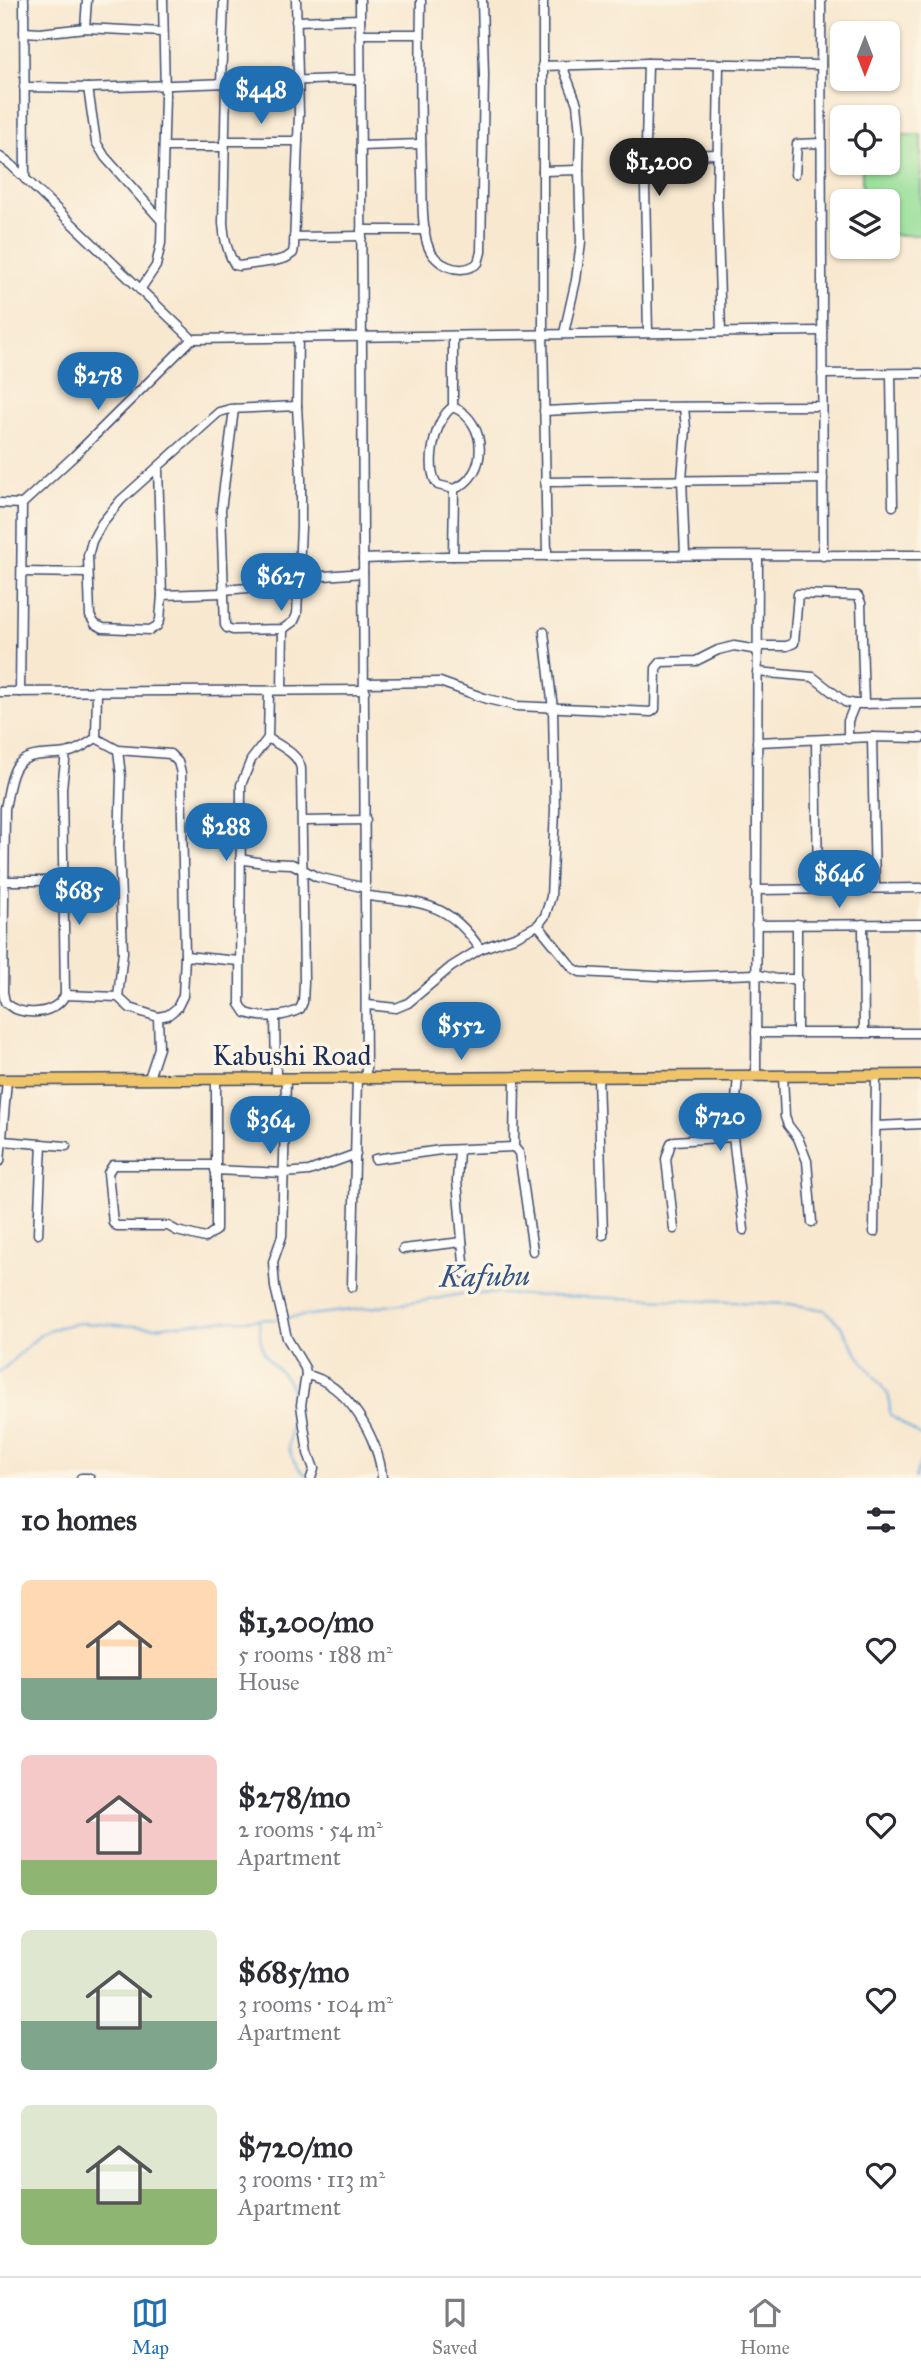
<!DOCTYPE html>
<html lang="en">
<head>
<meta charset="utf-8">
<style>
	:root { --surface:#fff; --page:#f2f2f3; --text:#2b2b33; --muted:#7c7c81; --line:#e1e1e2; --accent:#1f6fb2 }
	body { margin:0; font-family:"IM FELL Great Primer",serif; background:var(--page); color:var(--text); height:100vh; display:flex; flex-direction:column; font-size:26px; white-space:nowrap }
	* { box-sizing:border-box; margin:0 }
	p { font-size:23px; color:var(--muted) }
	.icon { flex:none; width:38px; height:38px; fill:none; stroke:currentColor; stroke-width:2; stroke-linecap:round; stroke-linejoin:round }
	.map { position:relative; height:1478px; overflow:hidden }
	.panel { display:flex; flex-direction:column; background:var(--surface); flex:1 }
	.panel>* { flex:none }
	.needle { width:46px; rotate:180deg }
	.tools { position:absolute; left:830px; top:21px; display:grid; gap:14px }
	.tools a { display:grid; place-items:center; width:70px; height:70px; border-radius:10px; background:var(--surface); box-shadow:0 2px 5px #0004; font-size:35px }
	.price { position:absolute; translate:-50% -60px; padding:0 16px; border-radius:24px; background:var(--accent); color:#fff; font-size:23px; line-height:46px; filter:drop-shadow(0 2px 4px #0008) }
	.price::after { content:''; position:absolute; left:50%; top:42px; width:21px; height:16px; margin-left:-10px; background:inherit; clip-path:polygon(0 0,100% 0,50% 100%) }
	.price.on { background:#222; color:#fff }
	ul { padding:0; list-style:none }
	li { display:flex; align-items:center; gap:21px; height:175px; padding:0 21px }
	li span { display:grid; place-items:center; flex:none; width:196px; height:140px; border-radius:10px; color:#555 }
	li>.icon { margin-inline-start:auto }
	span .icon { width:84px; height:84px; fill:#fffc; stroke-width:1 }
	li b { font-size:30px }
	h2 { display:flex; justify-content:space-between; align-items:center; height:84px; padding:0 21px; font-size:30px }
	.tabs { display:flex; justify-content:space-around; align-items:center; height:98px; border-top:2px solid var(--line); background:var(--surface); font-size:19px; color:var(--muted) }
	.tabs a { display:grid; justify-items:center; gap:4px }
	.tabs .on { color:var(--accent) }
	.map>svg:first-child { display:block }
</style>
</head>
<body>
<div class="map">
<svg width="921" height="1478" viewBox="0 0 921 1478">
	<rect width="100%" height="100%" fill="#fcf5e5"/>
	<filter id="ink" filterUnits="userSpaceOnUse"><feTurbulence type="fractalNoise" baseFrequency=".0143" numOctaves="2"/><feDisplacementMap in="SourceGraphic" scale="14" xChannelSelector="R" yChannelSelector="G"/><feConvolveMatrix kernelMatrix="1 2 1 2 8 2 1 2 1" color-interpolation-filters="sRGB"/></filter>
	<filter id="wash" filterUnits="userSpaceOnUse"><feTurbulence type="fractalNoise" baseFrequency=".00686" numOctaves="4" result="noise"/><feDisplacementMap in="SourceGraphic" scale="28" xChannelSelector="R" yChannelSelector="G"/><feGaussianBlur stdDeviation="1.57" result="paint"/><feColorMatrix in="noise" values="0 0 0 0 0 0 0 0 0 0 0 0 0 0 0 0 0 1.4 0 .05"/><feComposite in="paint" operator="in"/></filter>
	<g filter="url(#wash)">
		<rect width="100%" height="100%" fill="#f8e8d0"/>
		<path fill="#97df99" stroke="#59877c" stroke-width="2" d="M 887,135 L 921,135 L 921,235 L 887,235 L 887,201 L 862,201 L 862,163 L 887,163 Z"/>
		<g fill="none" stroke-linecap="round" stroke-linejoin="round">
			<g stroke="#6bacdf" stroke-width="2">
				<path d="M 285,1318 L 418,1302 L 467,1293 L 790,1304 L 825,1310 L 841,1326 L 857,1353 L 889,1396 L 890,1415 L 921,1436"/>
				<path d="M 259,1320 C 260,1332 260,1348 267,1358 C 275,1369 287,1374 291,1388 C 300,1423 272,1446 306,1475"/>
				<path d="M 0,1372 L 41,1334 L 59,1327 L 79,1323 L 153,1327 L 215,1321 L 280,1319"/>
				<path d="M 915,1478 L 921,1460"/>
			</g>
		</g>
	</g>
	<g filter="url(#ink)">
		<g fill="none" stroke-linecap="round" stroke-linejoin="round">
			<defs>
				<g id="minor">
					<path d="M 24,0 L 25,179"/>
					<path d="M 360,0 L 366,1077"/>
					<path d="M 421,0 C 420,58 420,116 422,173 C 423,195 421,221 427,243 C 433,265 460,277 478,263 L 481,252 L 484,75 L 482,0"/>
					<path d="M 543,0 L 543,334 L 547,556"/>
					<path d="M 821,0 L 823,556"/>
					<path d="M 296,21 L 360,19"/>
					<path d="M 85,28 L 87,0"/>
					<path d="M 24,32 L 40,33 L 85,28 L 163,32"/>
					<path d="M 360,34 L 420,34"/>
					<path d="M 719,64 L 717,199 L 721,332"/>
					<path d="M 562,65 L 577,104 L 580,133 L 579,170"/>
					<path d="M 542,66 L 648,63 L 821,65"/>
					<path d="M 221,83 L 224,0"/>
					<path d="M 226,83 L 223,223 C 224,238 227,252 235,265 L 239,266 L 275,261 L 286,258 L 293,253 L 294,246 L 299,113 L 296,0"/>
					<path d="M 24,87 L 88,88 L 339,79 L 361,80"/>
					<path d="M 88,88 L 96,142 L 105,157 L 162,221"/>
					<path d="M 224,141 L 298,141"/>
					<path d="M 361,146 L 421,144"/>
					<path d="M 164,147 L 224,147"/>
					<path d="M 645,156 L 717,154"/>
					<path d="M 0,157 L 11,165 L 192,339 L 822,331"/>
					<path d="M 543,171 L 579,170 L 581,242 L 576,280 L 564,333"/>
					<path d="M 795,174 L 797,144 L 821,143"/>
					<path d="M 361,230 L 425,230"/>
					<path d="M 294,237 L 362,236"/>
					<path d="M 140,290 L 156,266 L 161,243 L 165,96 L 163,0"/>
					<path d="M 648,333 L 645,187 L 648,63"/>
					<path d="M 822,374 L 921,373"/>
					<path d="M 891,374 L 893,506"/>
					<path d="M 453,407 C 489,422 488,477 454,489 L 438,485 C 424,470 435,417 453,407 Z"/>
					<path d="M 453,407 L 453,337"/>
					<path d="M 684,407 L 686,429 L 682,479 L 685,555"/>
					<path d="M 234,409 L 221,510 L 225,625 L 227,628 L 233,630 L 283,629 L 294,621 L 297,614 L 301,527 L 301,479 L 297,406 L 298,337"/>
					<path d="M 544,411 L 628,407 L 822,406"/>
					<path d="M 158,469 L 162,595 L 160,620 L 157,626 L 150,630 L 103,628 L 95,624 L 90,616 L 88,556 L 92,541 L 102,523 L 121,500 L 219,412 L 230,409 L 297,406"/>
					<path d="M 545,482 L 823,479"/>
					<path d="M 0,503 L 22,504 L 73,457 L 192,339"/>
					<path d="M 453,556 L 454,489"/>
					<path d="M 363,559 L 446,556 L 921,555"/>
					<path d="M 22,572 L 88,573"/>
					<path d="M 298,578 L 363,573"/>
					<path d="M 223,590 L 298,584"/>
					<path d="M 162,595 L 223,593"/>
					<path d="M 758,646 L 787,646 L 794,643 L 798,594 L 858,596 L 861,603 L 864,704"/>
					<path d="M 757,672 L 813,677 L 845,702 L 855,704 L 921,703"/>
					<path d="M 365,683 L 440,682 L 487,699 L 517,706 L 651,712 L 655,709 L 656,668 L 661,662 L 696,661 L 718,650 L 734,646 L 758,650"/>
					<path d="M 282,690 L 283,629"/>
					<path d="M 0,692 L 365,690"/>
					<path d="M 20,692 L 22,504"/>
					<path d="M 872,737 L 875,888"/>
					<path d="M 268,738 C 280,746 299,754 301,769 L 304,982 L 303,1002 L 300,1009 C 285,1017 263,1019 246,1013 L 240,1004 L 241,785 L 251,760 L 268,738 L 269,691"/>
					<path d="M 848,739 L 848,721 L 855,704"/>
					<path d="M 816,740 L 818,888"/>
					<path d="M 757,742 L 872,737 L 921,738"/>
					<path d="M 66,753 L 62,788 L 65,995 C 55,1015 21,1018 5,1002 L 3,992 L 5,808 C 8,796 9,781 15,769 C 24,751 49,756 66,753 C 77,751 87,744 96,738"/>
					<path d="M 303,821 L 366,820"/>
					<path d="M 240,859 L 263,863 L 292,864 L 317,877 L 366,888"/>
					<path d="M 0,881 L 64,881"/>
					<path d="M 756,890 L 921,888"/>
					<path d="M 367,896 C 419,902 449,901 480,949"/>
					<path d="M 797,924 L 797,1033"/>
					<path d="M 863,924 L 864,1033"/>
					<path d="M 538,925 L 573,968 L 580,972 L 676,977 L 756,974 L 776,979 L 798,979"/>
					<path d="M 756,925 L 921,924"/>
					<path d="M 185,956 L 239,961"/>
					<path d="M 65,995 L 118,997 L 130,1008 L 158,1017 L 168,1015 L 177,1008 L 183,996 L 185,956 L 181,773 L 178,762 L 170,754 L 118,750 L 96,738 L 97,691"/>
					<path d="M 118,997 L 123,952 L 119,847 L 121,776 L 118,750"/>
					<path d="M 368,1005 L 396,1008 L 408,1003 L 451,967 L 480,949 L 517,936 L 538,925 L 545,916 L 551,897 L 555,810 L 553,709 L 544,632"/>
					<path d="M 275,1016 L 276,1078"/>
					<path d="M 756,1033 L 921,1033"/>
					<path d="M 756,1075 L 758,556"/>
					<path d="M 738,1076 L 733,1137 L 744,1230"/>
					<path d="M 783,1076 L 785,1117 L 788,1125 L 798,1138 L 807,1161 L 812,1222"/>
					<path d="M 598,1077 L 603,1235"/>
					<path d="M 149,1078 L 159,1048 L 158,1017"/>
					<path d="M 286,1078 L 282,1236 L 273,1262 L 275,1287 L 287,1338 L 305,1368 L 306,1375 L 301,1405 L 308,1453 L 314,1469 L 311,1478"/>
					<path d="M 515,1078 L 514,1147 L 519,1153 L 533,1251"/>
					<path d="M 876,1126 L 921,1124"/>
					<path d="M 2,1141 L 66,1146"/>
					<path d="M 459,1150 L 457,1181 L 465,1274"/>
					<path d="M 375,1159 L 441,1150 L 514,1147"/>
					<path d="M 0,1161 L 7,1080"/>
					<path d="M 215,1165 L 113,1165 L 108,1173 L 113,1223 L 117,1226 L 168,1226 L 177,1231 L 205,1238 L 216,1230 L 216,1078"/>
					<path d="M 215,1170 L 284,1173 L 309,1171 L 356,1154"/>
					<path d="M 674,1229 L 666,1159 L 671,1143 L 675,1141 L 733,1137"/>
					<path d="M 874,1232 L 876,1076"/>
					<path d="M 38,1234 L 42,1144"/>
					<path d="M 403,1249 L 462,1242"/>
					<path d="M 352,1287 L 357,1077"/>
					<path d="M 306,1375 C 346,1381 380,1440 382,1478"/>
					<path d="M 81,1478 L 90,1478"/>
				</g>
				<path id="major" d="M 0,1080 L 921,1075"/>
			</defs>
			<use href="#minor" stroke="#3c4b6f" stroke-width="11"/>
			<use href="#major" stroke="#3c4b6f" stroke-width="13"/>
			<use href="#minor" stroke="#fff" stroke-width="8"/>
			<use href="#major" stroke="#f0c469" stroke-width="10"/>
		</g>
	</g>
	<g text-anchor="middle" stroke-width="7" stroke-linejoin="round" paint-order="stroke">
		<g font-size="28" fill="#1b2f5e" stroke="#fcf5e5">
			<text x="292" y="1065">Kabushi Road</text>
		</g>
		<g font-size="30" font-style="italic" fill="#335485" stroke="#fcf5e5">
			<text transform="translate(485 1276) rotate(-1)" y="10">Kafubu</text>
		</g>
	</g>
</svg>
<div class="tools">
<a><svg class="needle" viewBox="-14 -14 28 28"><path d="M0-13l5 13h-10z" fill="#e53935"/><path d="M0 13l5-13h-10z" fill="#7c7c81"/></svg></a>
<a><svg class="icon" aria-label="locate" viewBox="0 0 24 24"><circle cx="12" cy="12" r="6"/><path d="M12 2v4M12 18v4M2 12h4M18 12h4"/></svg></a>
<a><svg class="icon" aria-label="layers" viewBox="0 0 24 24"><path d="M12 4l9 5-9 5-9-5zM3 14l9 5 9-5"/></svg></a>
</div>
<b class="price" style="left:261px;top:126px">$448</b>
<b class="price on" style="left:659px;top:198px">$1,200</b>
<b class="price" style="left:98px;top:412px">$278</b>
<b class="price" style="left:281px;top:613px">$627</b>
<b class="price" style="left:226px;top:863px">$288</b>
<b class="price" style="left:839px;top:910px">$646</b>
<b class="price" style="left:79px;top:927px">$685</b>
<b class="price" style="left:461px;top:1062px">$552</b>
<b class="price" style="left:720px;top:1153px">$720</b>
<b class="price" style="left:270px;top:1156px">$364</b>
</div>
<section class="panel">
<h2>10 homes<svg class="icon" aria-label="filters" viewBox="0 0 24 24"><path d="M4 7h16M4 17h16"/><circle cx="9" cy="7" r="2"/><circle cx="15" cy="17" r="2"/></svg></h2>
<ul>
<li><span style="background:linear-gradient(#ffd9b3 70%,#7fa58c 0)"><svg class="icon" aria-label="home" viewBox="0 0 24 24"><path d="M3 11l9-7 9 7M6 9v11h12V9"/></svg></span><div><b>$1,200/mo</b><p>5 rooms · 188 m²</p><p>House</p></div><svg class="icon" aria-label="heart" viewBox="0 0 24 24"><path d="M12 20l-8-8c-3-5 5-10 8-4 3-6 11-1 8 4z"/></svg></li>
<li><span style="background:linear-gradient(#f6c9c9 75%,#8fb573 0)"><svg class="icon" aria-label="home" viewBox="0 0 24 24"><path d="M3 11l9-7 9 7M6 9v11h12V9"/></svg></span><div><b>$278/mo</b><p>2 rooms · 54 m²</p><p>Apartment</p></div><svg class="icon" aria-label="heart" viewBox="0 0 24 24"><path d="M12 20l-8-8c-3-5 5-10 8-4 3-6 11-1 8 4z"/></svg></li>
<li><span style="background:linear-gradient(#dfe7d0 65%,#7fa58c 0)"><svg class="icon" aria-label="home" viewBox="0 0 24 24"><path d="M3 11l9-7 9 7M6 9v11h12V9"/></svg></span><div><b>$685/mo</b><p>3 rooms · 104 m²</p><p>Apartment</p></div><svg class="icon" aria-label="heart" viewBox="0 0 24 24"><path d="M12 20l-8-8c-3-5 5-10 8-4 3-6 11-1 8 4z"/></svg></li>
<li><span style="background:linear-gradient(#dfe7d0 60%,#8fb573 0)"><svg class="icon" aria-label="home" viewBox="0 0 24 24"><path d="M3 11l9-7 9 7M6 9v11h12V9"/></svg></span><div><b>$720/mo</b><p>3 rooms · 113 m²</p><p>Apartment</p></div><svg class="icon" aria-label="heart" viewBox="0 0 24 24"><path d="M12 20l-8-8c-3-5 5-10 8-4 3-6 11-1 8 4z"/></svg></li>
</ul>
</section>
<nav class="tabs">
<a class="on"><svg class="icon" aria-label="map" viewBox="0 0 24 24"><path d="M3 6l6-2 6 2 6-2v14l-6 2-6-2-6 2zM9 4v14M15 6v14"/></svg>Map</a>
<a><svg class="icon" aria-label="saved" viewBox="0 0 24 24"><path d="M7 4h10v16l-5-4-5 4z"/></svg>Saved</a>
<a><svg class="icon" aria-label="home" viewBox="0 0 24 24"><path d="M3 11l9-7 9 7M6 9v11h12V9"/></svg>Home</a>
</nav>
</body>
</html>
